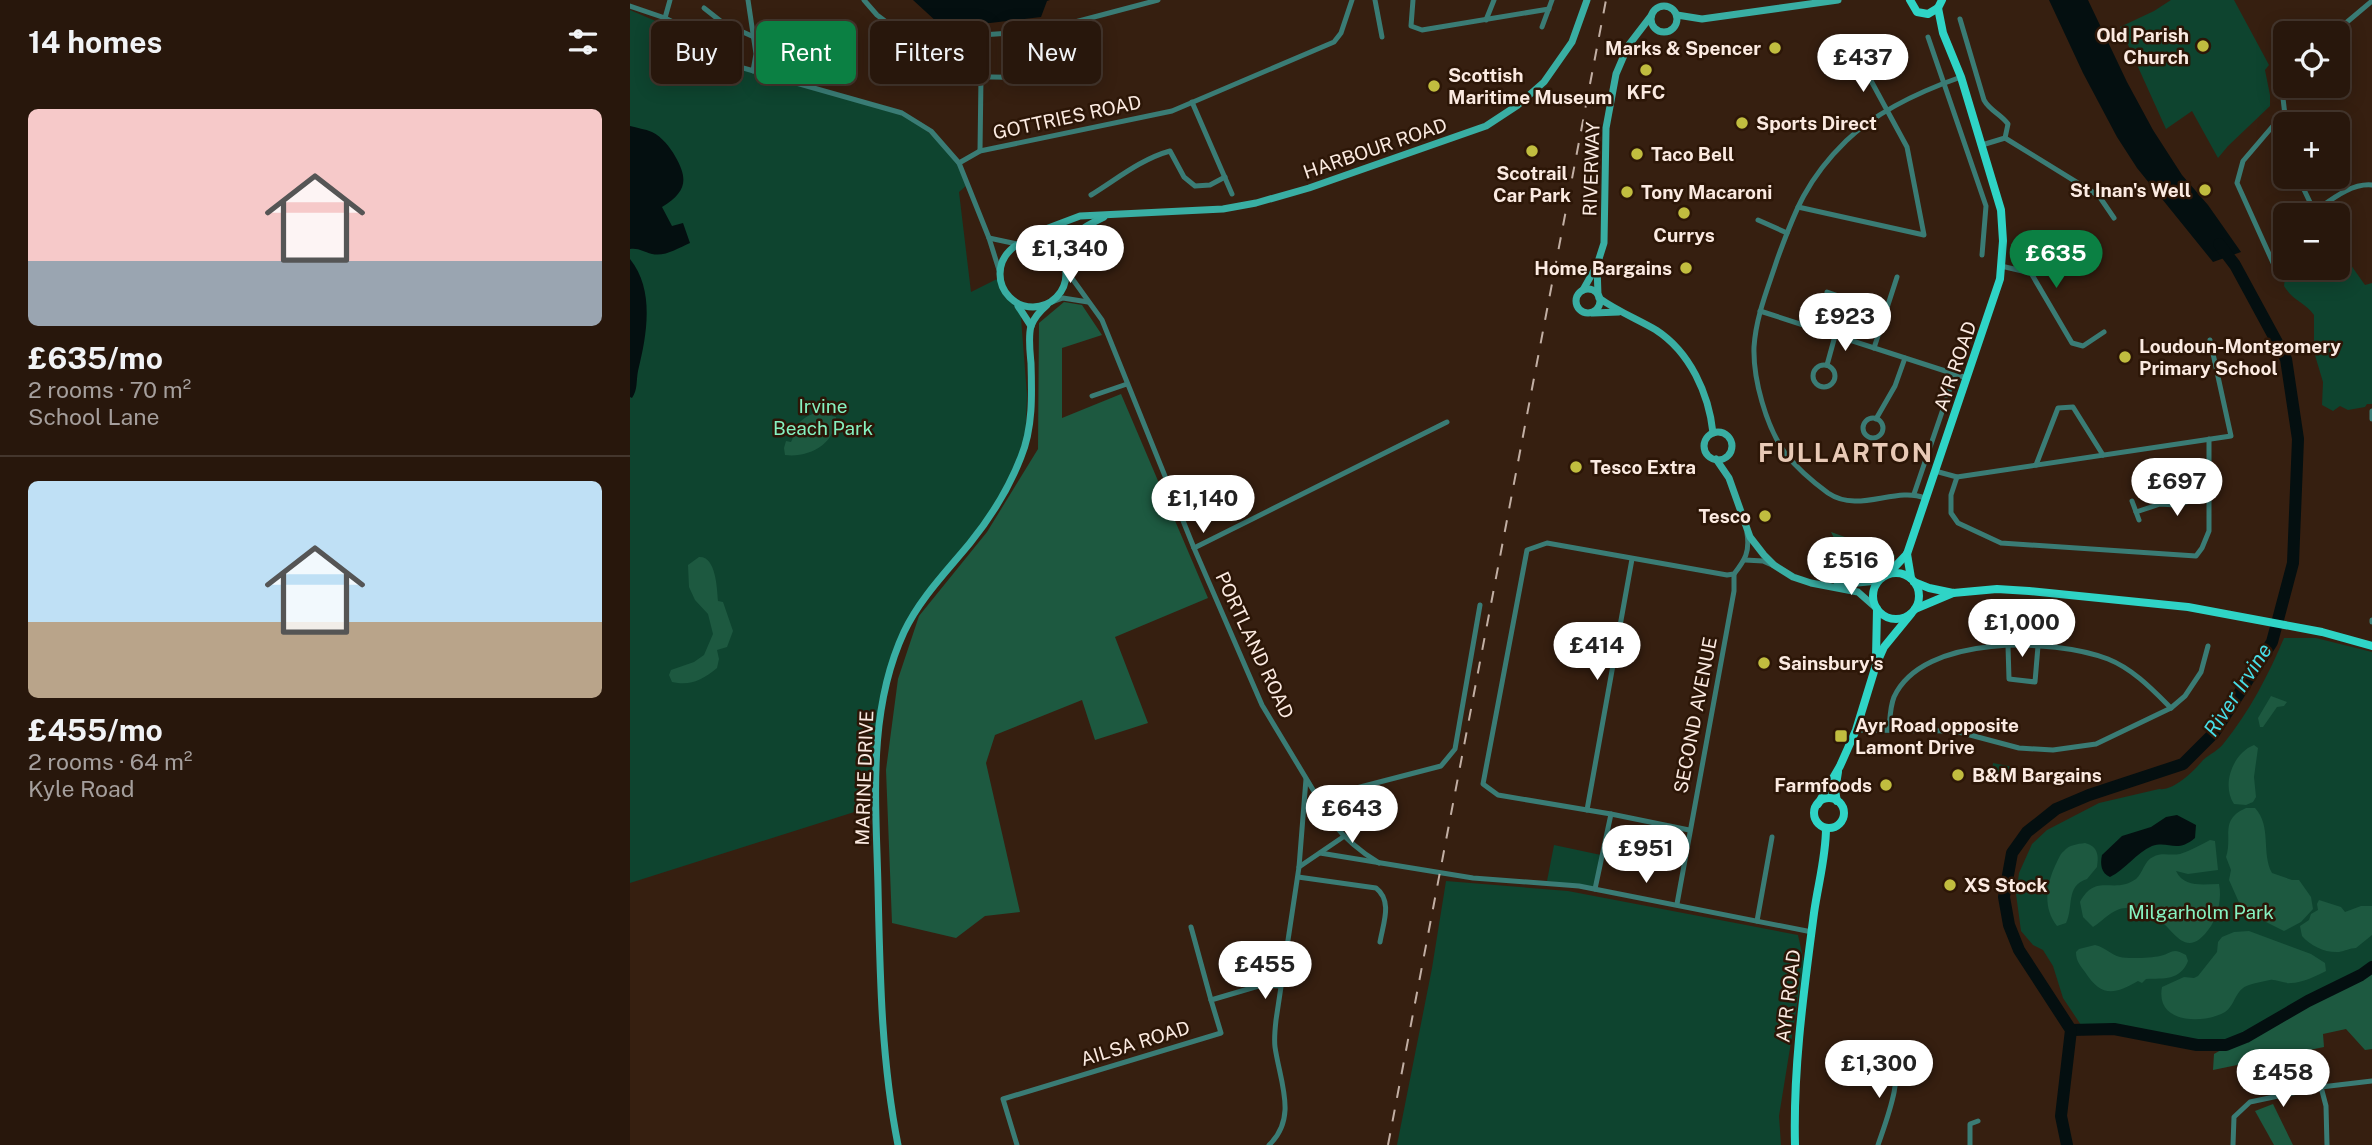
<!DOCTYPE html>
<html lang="en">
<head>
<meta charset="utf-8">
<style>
	:root { --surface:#28170c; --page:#34241a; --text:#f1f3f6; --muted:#a59f9d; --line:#44362d; --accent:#0b8043 }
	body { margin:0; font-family:"Public Sans",sans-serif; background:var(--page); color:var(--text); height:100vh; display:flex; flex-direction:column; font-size:26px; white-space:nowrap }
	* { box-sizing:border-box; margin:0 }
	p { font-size:23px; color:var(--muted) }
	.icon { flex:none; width:38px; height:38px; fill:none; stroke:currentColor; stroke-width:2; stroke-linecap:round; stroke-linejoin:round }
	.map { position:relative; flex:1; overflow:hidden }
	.side { display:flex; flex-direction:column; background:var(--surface); width:630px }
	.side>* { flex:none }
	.top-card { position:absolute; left:21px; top:21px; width:665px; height:63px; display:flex; gap:14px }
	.controls { position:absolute; left:1643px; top:21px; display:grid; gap:14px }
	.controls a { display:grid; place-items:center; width:77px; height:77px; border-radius:10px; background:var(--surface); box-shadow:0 4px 18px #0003,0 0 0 2px var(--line); font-size:35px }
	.price { position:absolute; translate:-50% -60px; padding:0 16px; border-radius:24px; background:#fff; color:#222; font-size:23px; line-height:46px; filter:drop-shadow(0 2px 4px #0008) }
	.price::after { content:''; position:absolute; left:50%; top:42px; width:21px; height:16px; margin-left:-10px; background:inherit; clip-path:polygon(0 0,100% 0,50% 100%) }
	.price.selected { background:var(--accent); color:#fff }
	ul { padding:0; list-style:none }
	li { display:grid; align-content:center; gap:14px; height:371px; padding:0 28px }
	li+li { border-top:2px solid var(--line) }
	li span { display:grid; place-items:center; height:217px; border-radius:10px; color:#555 }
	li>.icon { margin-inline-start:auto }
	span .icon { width:126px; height:126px; fill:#fffc; stroke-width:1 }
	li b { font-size:30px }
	h2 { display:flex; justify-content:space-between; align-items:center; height:84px; padding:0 28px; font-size:30px }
	.tag { padding:0 24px; border-radius:10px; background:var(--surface); box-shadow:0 4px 18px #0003,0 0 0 2px var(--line); font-size:24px; line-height:63px }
	.tag.selected { background:var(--accent); color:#fff }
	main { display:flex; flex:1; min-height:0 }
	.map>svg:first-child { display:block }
</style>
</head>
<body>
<main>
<section class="side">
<h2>14 homes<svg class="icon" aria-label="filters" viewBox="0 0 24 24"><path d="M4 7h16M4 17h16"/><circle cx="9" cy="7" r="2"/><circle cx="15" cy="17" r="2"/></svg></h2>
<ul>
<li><span style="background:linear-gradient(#f6c9c9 70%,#9aa5b1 0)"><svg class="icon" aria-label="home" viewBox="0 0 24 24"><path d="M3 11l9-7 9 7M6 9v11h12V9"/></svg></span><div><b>£635/mo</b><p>2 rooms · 70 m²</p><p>School Lane</p></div></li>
<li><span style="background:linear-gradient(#bfe0f5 65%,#b9a48a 0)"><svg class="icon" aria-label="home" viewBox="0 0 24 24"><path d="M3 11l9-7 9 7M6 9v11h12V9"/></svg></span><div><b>£455/mo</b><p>2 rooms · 64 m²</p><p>Kyle Road</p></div></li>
</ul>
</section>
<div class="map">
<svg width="1742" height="1145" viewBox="0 0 1742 1145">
	<rect width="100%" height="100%" fill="#361f10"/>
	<g fill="#0e442f">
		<path d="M 1541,0 L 1604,0 L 1639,65 L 1635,70 L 1640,95 L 1640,106 L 1598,146 L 1588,158 L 1562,111 L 1536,129 L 1490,27 L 1524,11 Z"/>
		<path d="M 0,10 L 51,32 L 88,59 L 284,119 L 324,156 L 337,185 L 329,192 L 341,292 L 369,278 C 374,291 378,298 390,305 L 397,395 L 395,446 L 364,509 L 277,621 L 256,683 L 237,808 L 0,883 Z"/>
		<path d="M 1718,261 L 1735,285 L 1742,283 L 1742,404 L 1737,404 L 1735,407 L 1718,410 L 1710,406 L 1703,411 L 1692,405 L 1693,382 L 1684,352 L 1684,315 C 1675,302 1664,302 1654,286 L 1655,278 L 1671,268 L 1704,269 Z"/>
		<path d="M 1207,567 L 1227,573 L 1231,567 L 1241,575 C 1222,579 1198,582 1181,574 L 1180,570 L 1183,569 L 1184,573 L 1194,574 L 1195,568 Z"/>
		<path d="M 1654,638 L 1686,638 L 1742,652 L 1742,961 L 1732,969 L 1673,998 L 1625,1028 L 1589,1043 L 1562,1040 L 1498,1026 L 1451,1025 L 1433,998 L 1423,966 L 1413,950 L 1403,945 L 1391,931 L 1386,894 L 1389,873 L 1402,844 L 1417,830 L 1469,803 L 1529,789 C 1544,791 1564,771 1573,760 C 1580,754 1589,750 1594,743 C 1619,712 1639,674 1654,638 Z"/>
		<path d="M 1363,763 L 1383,767 L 1380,781 L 1361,777 Z"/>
		<path d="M 924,845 L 971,855 L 964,888 L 917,881 Z"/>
		<path d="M 816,881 L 938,891 L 1168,935 L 1174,962 L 1149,1116 L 1151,1145 L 767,1145 L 802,968 Z"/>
	</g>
	<g fill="#1d5940">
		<path d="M 434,302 L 452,305 L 472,335 L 432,348 L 432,418 L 491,394 L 578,598 L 485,637 L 518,723 L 465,740 L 452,700 L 365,735 L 356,763 L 390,912 L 355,916 L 326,938 L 262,923 L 256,770 L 268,679 L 289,616 L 357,532 L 408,449 L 409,323 Z"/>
		<path d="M 186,413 L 206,417 C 206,444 179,458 155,455 L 154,448 L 156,441 L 161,442 C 163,439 163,435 164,431 C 167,422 177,415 186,413 Z"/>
		<path d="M 1201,532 L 1265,555 L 1262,565 L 1242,576 L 1231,567 L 1236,558 L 1237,551 L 1204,538 Z"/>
		<path d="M 69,557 C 86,556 87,588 88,601 L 93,602 L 103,631 L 97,647 L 87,650 L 89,659 L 87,668 C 72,680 61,686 42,682 L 39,675 L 41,670 L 64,662 L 74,655 L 83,634 L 78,614 L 65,600 L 59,587 L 58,565 Z"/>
		<path d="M 1641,696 L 1657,702 L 1654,706 L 1647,707 L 1633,727 L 1630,727 L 1628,718 Z"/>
		<path d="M 1624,745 L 1628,748 L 1624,777 L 1626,797 L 1623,802 L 1616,805 L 1604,804 C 1591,785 1603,753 1624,745 Z"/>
		<path d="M 1616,808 L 1625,808 C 1642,826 1631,853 1642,873 L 1662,880 L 1669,880 L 1681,897 L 1683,909 L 1671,922 L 1654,931 L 1624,916 L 1611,907 L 1599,880 L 1601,870 L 1596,857 C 1603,836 1589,820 1616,808 Z"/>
		<path d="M 1580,840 L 1585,841 L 1588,870 L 1558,874 L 1546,871 C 1554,888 1573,884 1589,884 C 1592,898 1588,915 1581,926 C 1556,963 1545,930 1526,917 C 1518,910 1506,907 1496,908 C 1483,908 1473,921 1463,927 L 1453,917 L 1450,902 C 1466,872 1484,895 1506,879 C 1513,873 1514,861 1523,857 C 1532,852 1540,856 1550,854 C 1560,851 1570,845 1580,840 Z"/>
		<path d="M 1455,843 C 1468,846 1469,856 1467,867 L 1457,879 C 1435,886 1444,907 1436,923 L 1427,926 C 1413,908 1416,886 1425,866 C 1428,861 1429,855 1434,851 C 1439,845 1447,844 1455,843 Z"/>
		<path d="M 1689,900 L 1711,907 L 1715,912 L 1731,906 L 1742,906 L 1742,935 L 1726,948 C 1720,948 1715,951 1709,952 C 1695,953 1681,946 1672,936 L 1670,926 L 1679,920 L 1681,914 L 1688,910 L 1687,904 Z"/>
		<path d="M 1619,931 L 1681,954 L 1695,963 L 1696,971 C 1686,976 1672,983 1661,983 C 1654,984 1646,979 1640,980 C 1634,981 1625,983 1619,985 C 1605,989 1605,1006 1595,1012 C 1572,1025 1525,1023 1532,987 L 1554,977 L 1564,978 L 1568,976 L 1587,952 L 1588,942 L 1592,937 L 1604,932 Z"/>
		<path d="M 1465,945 C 1475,947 1481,955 1490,957 C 1497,959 1522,958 1530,956 C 1543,953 1542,947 1556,955 L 1558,961 C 1550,981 1534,978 1516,979 L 1512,983 L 1508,981 C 1484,995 1471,997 1455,972 C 1450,965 1446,961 1446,952 L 1449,949 Z"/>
		<path d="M 1742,973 L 1742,1049 L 1735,1050 L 1716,1029 L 1693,1034 L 1694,1047 L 1583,1070 L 1584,1054 L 1674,1003 Z"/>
		<path d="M 1643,1104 L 1663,1145 L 1644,1145 L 1625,1111 Z"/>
	</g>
	<g fill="#040f10">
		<path d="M 283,0 L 420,0 L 417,1 L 411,17 L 360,23 L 308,23 Z"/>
		<path d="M 1419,0 L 1458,0 L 1497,82 L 1523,130 L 1552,175 L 1578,205 L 1611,252 L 1583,262 L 1507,168 L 1487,137 L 1453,73 Z"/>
		<path d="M 0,126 C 7,128 15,129 22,132 C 32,137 40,147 45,156 C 59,180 56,192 32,207 L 42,226 L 53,223 L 60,243 C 48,248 35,257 22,254 C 13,252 10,248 0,249 Z"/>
		<path d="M 0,259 C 25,290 17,335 8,371 C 6,381 8,389 2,398 L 0,397 Z"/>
		<path d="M 1547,815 L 1566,825 L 1565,838 C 1546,854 1539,840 1522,846 C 1506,853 1496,869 1480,877 C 1471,873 1470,864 1472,855 L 1492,836 L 1521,827 L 1536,817 Z"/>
	</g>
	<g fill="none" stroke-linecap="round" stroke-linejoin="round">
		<g stroke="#040f10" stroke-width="12">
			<path d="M 1441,1030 L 1484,1029 L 1567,1045 L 1596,1045 L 1616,1037 L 1678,1001 L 1731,975 L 1742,967"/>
			<path d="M 1437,1145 L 1431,1116 L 1441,1030 L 1389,950 L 1379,925 L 1374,897 L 1382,853 L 1397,832 L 1426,809 L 1459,795 L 1553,764 L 1584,733 L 1642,642 L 1663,563 L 1668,439 L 1656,359 L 1605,265 L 1589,244"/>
		</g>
		<g stroke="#3a7c75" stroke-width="5">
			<path d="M 118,0 L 126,54 L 123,71"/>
			<path d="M 234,0 L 247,15 L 263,27 L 290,37 L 322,37 L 411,31 L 528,0"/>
			<path d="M 745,0 L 752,37"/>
			<path d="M 783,0 L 781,26 L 792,30 L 919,9"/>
			<path d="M 0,6 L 35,18 L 45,23 L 71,49 L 92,62 L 272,113 L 301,131 L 329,163 L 359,238 L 369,270"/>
			<path d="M 74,8 L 93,23 L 124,37"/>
			<path d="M 35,18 L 40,0"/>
			<path d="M 1330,19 L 1354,100 C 1360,111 1371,114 1378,124 L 1375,138 L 1352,145"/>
			<path d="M 856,20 L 864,0"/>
			<path d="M 912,27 L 922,0"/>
			<path d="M 1704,33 L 1742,1"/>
			<path d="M 1298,37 L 1356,206 L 1352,255"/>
			<path d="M 298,72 L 312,76 L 408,78"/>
			<path d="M 1656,75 L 1651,81 L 1656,124"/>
			<path d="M 562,102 L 602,194"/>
			<path d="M 1375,138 L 1469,196 L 1484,218"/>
			<path d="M 350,151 L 351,77"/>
			<path d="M 329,163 L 350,151 L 542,111 L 704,42 L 711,33 L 722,0"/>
			<path d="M 1668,177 L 1686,215"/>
			<path d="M 461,195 C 487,179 511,159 540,151 L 554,177 L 565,186 L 580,185 L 595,177"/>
			<path d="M 1168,207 L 1294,235 L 1277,147 L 1233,66"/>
			<path d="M 1685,211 C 1701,200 1721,183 1742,185"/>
			<path d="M 1128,220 L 1157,233"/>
			<path d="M 359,238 L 387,244"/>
			<path d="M 1644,265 L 1607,183 L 1613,161 L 1654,113"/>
			<path d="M 1371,266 L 1401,273 L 1442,343 L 1453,346 L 1474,332"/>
			<path d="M 436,270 L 472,320 L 564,548 L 632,705 L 703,823 C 716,840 731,852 749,863"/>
			<path d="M 1197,292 L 1255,312"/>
			<path d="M 422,302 L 433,298 L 458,302"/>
			<path d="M 1130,311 L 1337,378"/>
			<path d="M 1244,348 L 1267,277"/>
			<circle cx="1194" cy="376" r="11"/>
			<path d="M 1197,365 L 1205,336"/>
			<path d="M 462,396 L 497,384"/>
			<path d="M 1742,411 L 1742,419"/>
			<circle cx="1243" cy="428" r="10"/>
			<path d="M 1246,419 L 1265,386 L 1275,358"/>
			<path d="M 1406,465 L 1428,408 L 1443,407 L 1473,455"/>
			<path d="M 1305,471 L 1327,477 L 1601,436 L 1580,340"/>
			<path d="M 1327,477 L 1321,495 L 1321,513 L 1328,523 L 1371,543 L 1566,556 L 1572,548 L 1579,531 L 1579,439"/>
			<path d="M 1284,494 L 1325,374"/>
			<path d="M 1295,498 C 1265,486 1229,514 1198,493 C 1183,482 1166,467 1155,453 C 1136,426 1123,379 1124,347 C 1126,316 1138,288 1147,260 C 1165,210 1177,179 1216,141 C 1246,112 1291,91 1331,77"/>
			<path d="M 1502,501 L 1509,520"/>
			<path d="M 1506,512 L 1530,504 L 1546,505 L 1579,495"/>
			<path d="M 564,548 L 817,422"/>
			<path d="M 1115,560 L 1133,561 L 1142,565"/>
			<path d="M 1742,620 L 1742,622"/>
			<path d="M 1378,646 L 1379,679 L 1405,682 L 1408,646"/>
			<path d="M 1259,729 C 1260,719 1260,707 1264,697 C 1293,634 1423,638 1478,659 C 1503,669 1522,689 1541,708"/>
			<path d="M 1226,730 L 1325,731 L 1389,748 L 1423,750 L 1466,744 L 1541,708 L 1555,696 L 1571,672 L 1578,646"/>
			<path d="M 688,798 L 811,766 L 825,749 L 850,605"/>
			<path d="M 957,810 L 1002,559"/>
			<path d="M 1059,830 L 981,814 L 868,795 L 853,784 L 897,550 L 917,543 L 1097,575 L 1104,574 C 1115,560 1120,552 1117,533"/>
			<path d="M 690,853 L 843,878 L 949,886 L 1182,932"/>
			<path d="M 669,867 L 713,837"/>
			<path d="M 668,877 L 746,888 C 763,901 753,924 750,942"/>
			<path d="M 965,889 L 981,814"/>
			<path d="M 1047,904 L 1104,591 L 1104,574"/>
			<path d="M 1127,921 L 1142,837"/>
			<path d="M 561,927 L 581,1000"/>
			<path d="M 1691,1087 L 1696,1106 L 1697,1145"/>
			<path d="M 387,1145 L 373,1099 L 591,1033 L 581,1000 L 632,985 L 651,986"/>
			<path d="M 639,1145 C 668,1118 650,1082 645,1047 C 644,1039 645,1029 646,1020 L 669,867 L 676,779"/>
			<path d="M 1248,1145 C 1256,1121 1275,1074 1262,1051"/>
			<path d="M 1340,1145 L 1340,1124 L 1348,1121"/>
			<path d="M 1603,1145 L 1604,1117 L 1620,1102 L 1691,1087 L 1742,1081"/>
		</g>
		<g stroke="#39aea3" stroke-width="7">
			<circle cx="1034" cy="19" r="13"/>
			<path d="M 1047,15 L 1072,19 L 1208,0"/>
			<circle cx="403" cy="274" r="33"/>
			<path d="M 397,241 L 413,230 L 450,216 L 593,209 L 626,203 L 679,188 L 856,126 L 888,105 L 914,82 L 942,42 L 957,0"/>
			<path d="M 434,262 C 436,236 453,227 474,217"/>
			<path d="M 967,266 L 968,295"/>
			<circle cx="958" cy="301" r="12"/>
			<path d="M 953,290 L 967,265 L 974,243 L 976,128 L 986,74 L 998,46 L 1021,16"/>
			<path d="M 969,298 C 987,311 1007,319 1026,330 C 1060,352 1079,394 1083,433"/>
			<path d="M 388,306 L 401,326"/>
			<path d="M 963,313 L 989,312"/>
			<circle cx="1088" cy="446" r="14"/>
			<path d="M 1086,459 L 1099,478 L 1120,537 L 1134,555 L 1144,565 L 1163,577 L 1181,583 L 1228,592 L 1245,607"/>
			<path d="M 1207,585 L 1248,581"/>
			<path d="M 268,1145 C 251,1059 250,974 248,887 C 246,801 237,712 274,632 C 290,598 317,571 340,543 C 361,517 379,488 391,457 C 403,428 402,394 401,363 C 400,352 398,337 401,326 C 404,318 411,310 417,305"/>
		</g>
		<g stroke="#2fd4c6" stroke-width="8">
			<path d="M 1280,0 L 1287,12 L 1298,14 L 1308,8 L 1312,0"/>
			<path d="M 1277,554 L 1281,578"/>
			<circle cx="1266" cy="596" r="23"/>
			<path d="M 1258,574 L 1277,554 L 1370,279 L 1373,241 L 1371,210 L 1331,77 L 1313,33 L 1308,8"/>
			<path d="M 1284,582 L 1299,588 L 1323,593 L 1367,589 L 1399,591 L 1558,607 L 1692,632 L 1742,646"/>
			<path d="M 1285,609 L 1323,593"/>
			<path d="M 1246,658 L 1247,609"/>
			<circle cx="1199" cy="813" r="15"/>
			<path d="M 1207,801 L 1205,791 L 1208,772"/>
			<path d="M 1188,804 L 1210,766 L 1226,730 L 1246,665 L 1254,647 L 1281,614"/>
			<path d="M 1165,1145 C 1163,1067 1174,990 1184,913 C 1188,884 1196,857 1196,828"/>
		</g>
		<path stroke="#c2afa4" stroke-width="2" stroke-dasharray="12 12" stroke-linecap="butt" d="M 758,1145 L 976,0"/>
	</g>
	<g fill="#c1bd3f" stroke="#2c1607" stroke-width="2.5">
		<circle cx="1573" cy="46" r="7"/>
		<circle cx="1145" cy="48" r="7"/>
		<circle cx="1016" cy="70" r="7"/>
		<circle cx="804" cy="86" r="7"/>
		<circle cx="1112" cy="123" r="7"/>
		<circle cx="902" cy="151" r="7"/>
		<circle cx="1007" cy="154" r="7"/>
		<circle cx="1575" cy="190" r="7"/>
		<circle cx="997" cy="192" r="7"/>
		<circle cx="1054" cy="213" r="7"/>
		<circle cx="1056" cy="268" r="7"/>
		<circle cx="1495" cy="357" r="7"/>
		<circle cx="946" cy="467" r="7"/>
		<circle cx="1135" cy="516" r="7"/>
		<circle cx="1134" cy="663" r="7"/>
		<rect x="1204" y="729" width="14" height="14" rx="3.5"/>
		<circle cx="1328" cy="775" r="7"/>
		<circle cx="1256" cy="785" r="7"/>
		<circle cx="1320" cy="885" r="7"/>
	</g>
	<g text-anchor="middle" stroke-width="5" stroke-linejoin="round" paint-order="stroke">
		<g font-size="19" font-weight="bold" fill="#fbeae1" stroke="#2c1607" text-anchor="start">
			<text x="1559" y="42" text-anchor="end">Old Parish<tspan x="1559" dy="22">Church</tspan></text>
			<text x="1131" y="55" text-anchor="end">Marks &amp; Spencer</text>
			<text x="818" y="82">Scottish<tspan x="818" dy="22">Maritime Museum</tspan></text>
			<text x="1016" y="99" text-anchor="middle">KFC</text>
			<text x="1126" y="130">Sports Direct</text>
			<text x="1021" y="161">Taco Bell</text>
			<text x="902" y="180" text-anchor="middle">Scotrail<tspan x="902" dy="22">Car Park</tspan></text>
			<text x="1561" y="197" text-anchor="end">St Inan's Well</text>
			<text x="1011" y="199">Tony Macaroni</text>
			<text x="1054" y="242" text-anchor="middle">Currys</text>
			<text x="1042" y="275" text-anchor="end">Home Bargains</text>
			<text x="1509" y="353">Loudoun-Montgomery<tspan x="1509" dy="22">Primary School</tspan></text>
			<text x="960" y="474">Tesco Extra</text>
			<text x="1121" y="523" text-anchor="end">Tesco</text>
			<text x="1148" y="670">Sainsbury's</text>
			<text x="1225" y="732">Ayr Road opposite<tspan x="1225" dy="22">Lamont Drive</tspan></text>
			<text x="1342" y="782">B&amp;M Bargains</text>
			<text x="1242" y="792" text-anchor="end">Farmfoods</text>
			<text x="1334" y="892">XS Stock</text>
		</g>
		<g font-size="19" fill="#fbeae1" stroke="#2c1607">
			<text transform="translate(437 117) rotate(-12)" y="7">GOTTRIES ROAD</text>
			<text transform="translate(745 148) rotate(-19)" y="7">HARBOUR ROAD</text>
			<text transform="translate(961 169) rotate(-88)" y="7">RIVERWAY</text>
			<text transform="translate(1325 366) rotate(-71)" y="7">AYR ROAD</text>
			<text transform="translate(625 645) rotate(65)" y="7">PORTLAND ROAD</text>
			<text transform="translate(1065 715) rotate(-79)" y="7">SECOND AVENUE</text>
			<text transform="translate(234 778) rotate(-88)" y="7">MARINE DRIVE</text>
			<text transform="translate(1158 996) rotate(-83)" y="7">AYR ROAD</text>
			<text transform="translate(505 1043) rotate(-17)" y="7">AILSA ROAD</text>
		</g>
		<g font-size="19" fill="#86f2c1" stroke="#2c1607">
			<text x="193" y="413">Irvine<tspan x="193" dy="22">Beach Park</tspan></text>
			<text x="1571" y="919">Milgarholm Park</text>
		</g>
		<g font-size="21" font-style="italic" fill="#47dce5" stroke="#2c1607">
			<text transform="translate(1608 690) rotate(-57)" y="7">River Irvine</text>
		</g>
		<g font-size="26" font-weight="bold" letter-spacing="2" fill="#e8c9b6" stroke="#2c1607">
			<text x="1216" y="462">FULLARTON</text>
		</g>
	</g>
</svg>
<div class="controls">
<a><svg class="icon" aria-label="locate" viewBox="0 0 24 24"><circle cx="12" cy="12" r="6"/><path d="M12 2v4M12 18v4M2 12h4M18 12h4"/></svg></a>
<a>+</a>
<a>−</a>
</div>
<b class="price" style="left:1233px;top:94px">£437</b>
<b class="price" style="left:440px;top:285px">£1,340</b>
<b class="price selected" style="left:1426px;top:290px">£635</b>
<b class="price" style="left:1215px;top:353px">£923</b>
<b class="price" style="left:1547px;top:518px">£697</b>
<b class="price" style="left:573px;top:535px">£1,140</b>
<b class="price" style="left:1221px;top:597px">£516</b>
<b class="price" style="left:1392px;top:659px">£1,000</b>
<b class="price" style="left:967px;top:682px">£414</b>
<b class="price" style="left:722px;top:845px">£643</b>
<b class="price" style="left:1016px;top:885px">£951</b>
<b class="price" style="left:635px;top:1001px">£455</b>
<b class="price" style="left:1249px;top:1100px">£1,300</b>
<b class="price" style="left:1653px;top:1109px">£458</b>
<div class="top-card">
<a class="tag">Buy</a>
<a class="tag selected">Rent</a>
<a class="tag">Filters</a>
<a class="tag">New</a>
</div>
</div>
</main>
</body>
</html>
